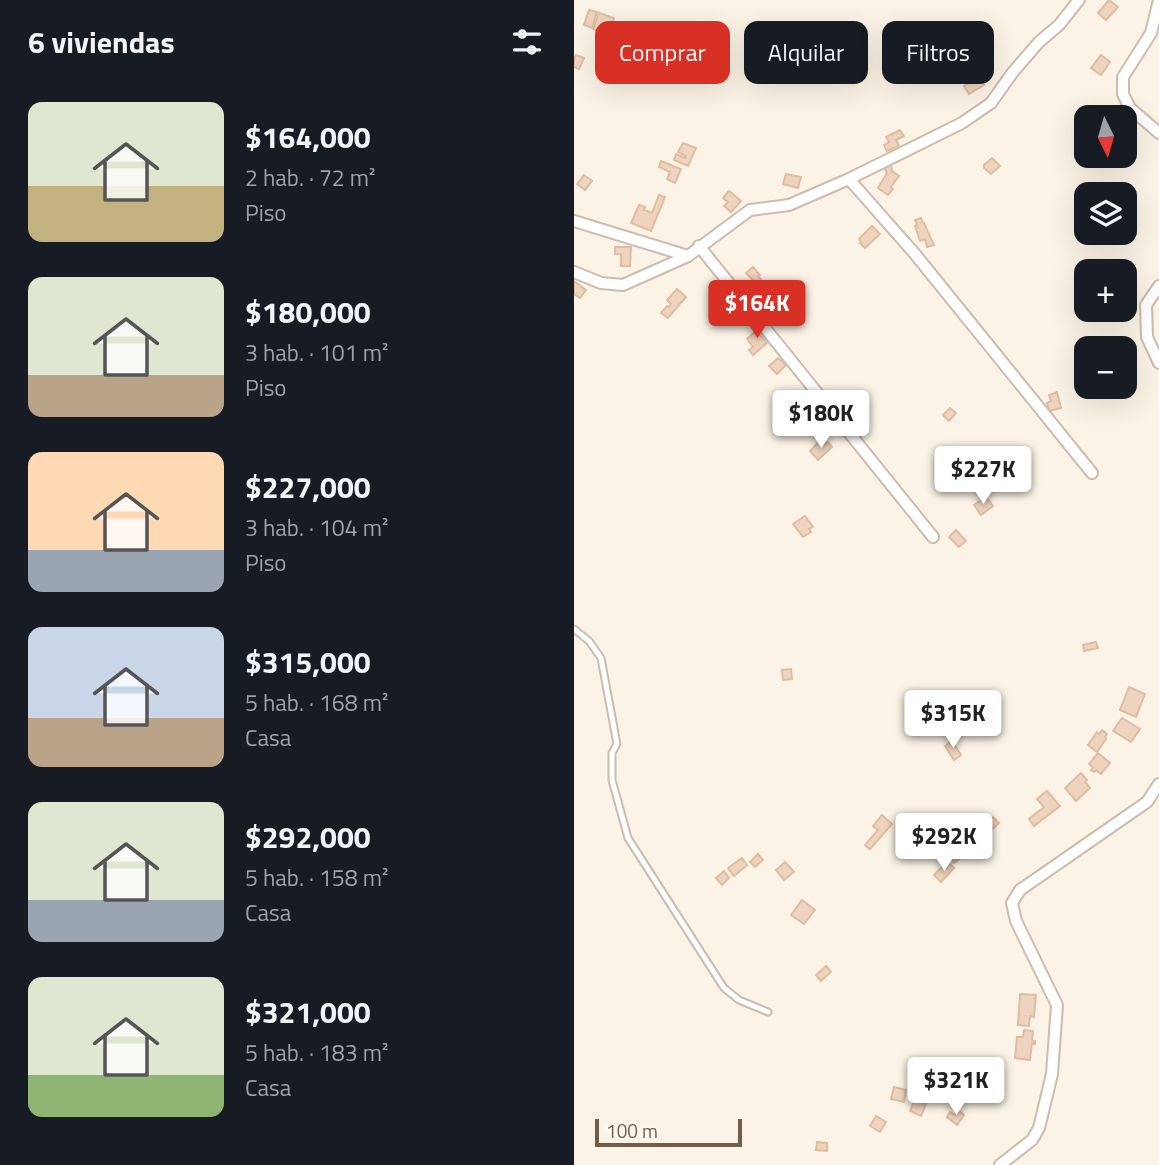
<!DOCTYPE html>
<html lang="es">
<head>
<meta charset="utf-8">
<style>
	:root { --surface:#171b24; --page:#20242c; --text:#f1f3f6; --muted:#9ea1a6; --accent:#d93025 }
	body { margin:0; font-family:"Titillium Web",sans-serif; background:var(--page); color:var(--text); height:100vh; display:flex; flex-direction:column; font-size:26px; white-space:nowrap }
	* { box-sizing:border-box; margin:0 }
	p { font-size:23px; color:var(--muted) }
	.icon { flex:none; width:38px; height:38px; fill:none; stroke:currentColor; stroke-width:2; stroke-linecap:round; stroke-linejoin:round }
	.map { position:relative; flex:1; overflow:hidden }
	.side { display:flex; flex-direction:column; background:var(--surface); width:574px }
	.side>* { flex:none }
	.hud { position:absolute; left:21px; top:21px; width:458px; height:63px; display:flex; gap:14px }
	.needle { width:46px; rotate:175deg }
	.tools { position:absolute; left:500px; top:105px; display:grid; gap:14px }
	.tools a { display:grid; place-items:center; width:63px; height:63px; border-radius:14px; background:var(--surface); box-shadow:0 7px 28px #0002; font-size:35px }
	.scale { position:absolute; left:21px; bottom:18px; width:147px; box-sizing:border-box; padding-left:7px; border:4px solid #725c4c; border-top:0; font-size:19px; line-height:24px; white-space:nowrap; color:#725c4c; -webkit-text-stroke:5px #fef8ec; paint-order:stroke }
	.price { position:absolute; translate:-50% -60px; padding:0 16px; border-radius:7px; background:#fff; color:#222; font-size:23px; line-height:46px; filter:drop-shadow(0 2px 4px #0008) }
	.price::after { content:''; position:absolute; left:50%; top:42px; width:21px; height:16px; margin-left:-10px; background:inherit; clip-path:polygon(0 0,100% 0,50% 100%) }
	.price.active { background:var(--accent); color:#fff }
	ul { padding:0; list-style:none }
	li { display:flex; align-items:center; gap:21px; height:175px; padding:0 28px }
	li span { display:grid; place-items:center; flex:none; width:196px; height:140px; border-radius:14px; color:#555 }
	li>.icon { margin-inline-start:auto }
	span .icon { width:84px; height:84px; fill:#fffc; stroke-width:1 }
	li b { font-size:30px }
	h2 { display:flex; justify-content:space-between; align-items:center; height:84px; padding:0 28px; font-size:30px }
	.chip { padding:0 24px; border-radius:14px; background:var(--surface); box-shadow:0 7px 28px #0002; font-size:24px; line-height:63px }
	.chip.active { background:var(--accent); color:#fff }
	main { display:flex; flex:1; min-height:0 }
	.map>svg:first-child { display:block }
</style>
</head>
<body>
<main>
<section class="side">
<h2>6 viviendas<svg class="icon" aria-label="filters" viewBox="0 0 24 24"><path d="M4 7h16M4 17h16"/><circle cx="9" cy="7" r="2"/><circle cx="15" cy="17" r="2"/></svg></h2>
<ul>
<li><span style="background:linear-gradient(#dfe7d0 60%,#c2b280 0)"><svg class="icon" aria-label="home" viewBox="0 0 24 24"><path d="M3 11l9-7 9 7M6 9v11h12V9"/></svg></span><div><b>$164,000</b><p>2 hab. · 72 m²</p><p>Piso</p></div></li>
<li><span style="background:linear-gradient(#dfe7d0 70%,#b9a48a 0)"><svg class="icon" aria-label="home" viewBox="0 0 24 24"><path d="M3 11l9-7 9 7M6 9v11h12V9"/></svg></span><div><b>$180,000</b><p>3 hab. · 101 m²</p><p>Piso</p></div></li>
<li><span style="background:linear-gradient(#ffd9b3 70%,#9aa5b1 0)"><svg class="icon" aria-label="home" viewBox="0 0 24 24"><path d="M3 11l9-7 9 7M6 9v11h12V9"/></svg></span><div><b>$227,000</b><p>3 hab. · 104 m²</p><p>Piso</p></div></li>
<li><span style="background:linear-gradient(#c9d6e8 65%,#b9a48a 0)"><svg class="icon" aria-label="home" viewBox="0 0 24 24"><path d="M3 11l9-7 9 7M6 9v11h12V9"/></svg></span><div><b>$315,000</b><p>5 hab. · 168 m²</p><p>Casa</p></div></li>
<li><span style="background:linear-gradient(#dfe7d0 70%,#9aa5b1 0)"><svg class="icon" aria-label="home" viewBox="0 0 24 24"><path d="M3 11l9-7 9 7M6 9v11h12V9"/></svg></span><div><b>$292,000</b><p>5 hab. · 158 m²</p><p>Casa</p></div></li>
<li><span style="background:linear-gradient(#dfe7d0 70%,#8fb573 0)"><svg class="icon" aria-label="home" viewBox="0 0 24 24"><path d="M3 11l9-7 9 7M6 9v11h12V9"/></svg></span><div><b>$321,000</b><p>5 hab. · 183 m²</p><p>Casa</p></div></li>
</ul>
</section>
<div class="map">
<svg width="585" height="1165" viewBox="0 0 585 1165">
	<rect width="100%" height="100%" fill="#fbf4e6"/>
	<g fill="#eed4bf" stroke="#e0bca1" stroke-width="2">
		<path d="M 535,0 L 544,7 L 532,20 L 524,13 Z"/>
		<path d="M 15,10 L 23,12 L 18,28 L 10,25 Z"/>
		<path d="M 25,13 L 40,18 L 34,34 L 19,29 Z"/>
		<path d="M 2,55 L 10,58 L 5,69 L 0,67 L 0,60 Z"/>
		<path d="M 527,55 L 536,62 L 527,75 L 517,68 Z"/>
		<path d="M 405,77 L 410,85 L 395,94 L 390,86 Z"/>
		<path d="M 550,104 L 554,115 L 549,117 L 538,117 L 535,110 Z"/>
		<path d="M 326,130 L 330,136 L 322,140 L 325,146 L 313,151 L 310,145 L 315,142 L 312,137 Z"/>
		<path d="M 109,143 L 122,148 L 114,166 L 100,160 L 102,154 L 111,158 L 112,156 L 104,152 Z"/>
		<path d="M 418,158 L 426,166 L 417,174 L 410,168 L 410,165 Z"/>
		<path d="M 87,161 L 107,169 L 101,183 L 93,179 L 96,172 L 85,167 Z"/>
		<path d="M 317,164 L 318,171 L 325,176 L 317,187 L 319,189 L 314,195 L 304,188 L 313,173 L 310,167 Z"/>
		<path d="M 212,174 L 227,177 L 224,188 L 209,184 Z"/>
		<path d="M 10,175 L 18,181 L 11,190 L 3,184 Z"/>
		<path d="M 155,191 L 167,201 L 157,212 L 150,206 L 154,202 L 149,198 Z"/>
		<path d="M 85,195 L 91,197 L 77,231 L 57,223 L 65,205 L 71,207 L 70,210 L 78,213 Z"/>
		<path d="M 347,218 L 349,223 L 350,223 L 360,245 L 353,247 L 351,239 L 346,241 L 341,226 L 343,225 L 341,220 Z"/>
		<path d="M 298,226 L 306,234 L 291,248 L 286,243 L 287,242 L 285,239 Z"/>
		<path d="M 41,247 L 57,247 L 56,266 L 47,266 L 47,254 L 41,254 Z"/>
		<path d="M 179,267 L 186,275 L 184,276 L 195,289 L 184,300 L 174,289 L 181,282 L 172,273 Z"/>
		<path d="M 0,281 L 12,290 L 6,298 L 0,294 Z"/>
		<path d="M 103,289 L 112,297 L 94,318 L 87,313 L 93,306 L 95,307 L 97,304 L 93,300 Z"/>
		<path d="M 184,325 L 190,332 L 186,335 L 193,343 L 179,355 L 175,350 L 179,347 L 173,339 L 182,331 L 180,329 Z"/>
		<path d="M 204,358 L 212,365 L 203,374 L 195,366 Z"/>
		<path d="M 483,392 L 487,408 L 475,411 L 473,403 L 477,401 L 475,395 Z"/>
		<path d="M 237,396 L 244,404 L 232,414 L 225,406 Z"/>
		<path d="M 376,408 L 382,413 L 375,421 L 369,415 Z"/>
		<path d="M 250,410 L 268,427 L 261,433 L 246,414 Z"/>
		<path d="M 245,442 L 249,446 L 254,442 L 258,447 L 244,460 L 236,451 Z"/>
		<path d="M 412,497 L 419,506 L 407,515 L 400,505 Z"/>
		<path d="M 231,516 L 239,527 L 235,529 L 237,532 L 229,537 L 219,524 Z"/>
		<path d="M 382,530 L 392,541 L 385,547 L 375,537 Z"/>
		<path d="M 522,642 L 524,648 L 510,651 L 509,645 Z"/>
		<path d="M 217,669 L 218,679 L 209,680 L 208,670 Z"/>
		<path d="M 555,687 L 571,694 L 562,717 L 546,710 Z"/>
		<path d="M 548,718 L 566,729 L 557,742 L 539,731 Z"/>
		<path d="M 528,730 L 533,734 L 531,737 L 532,739 L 523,752 L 514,745 L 523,732 L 525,734 Z"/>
		<path d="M 378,741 L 387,755 L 380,760 L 371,746 Z"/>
		<path d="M 524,753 L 536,763 L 527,774 L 522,770 L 520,772 L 517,770 L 519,768 L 515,764 Z"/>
		<path d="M 507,773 L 513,780 L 511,782 L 516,788 L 502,801 L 491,788 Z"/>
		<path d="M 473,791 L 486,806 L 460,826 L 455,819 L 470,807 L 463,799 Z"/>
		<path d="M 308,815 L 318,824 L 296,849 L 291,845 L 304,830 L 299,826 Z"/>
		<path d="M 419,817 L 425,823 L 410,837 L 405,832 Z"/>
		<path d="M 363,825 L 368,831 L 370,829 L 374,834 L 353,851 L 345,840 Z"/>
		<path d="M 365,843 L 371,850 L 361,858 L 355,851 Z"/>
		<path d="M 390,846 L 395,852 L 380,863 L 375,857 Z"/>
		<path d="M 184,854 L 189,860 L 181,867 L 176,862 Z"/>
		<path d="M 168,858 L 173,865 L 160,876 L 154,868 Z"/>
		<path d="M 211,862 L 220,872 L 210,880 L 202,870 Z"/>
		<path d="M 376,864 L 380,868 L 367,882 L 360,875 L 369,866 L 372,868 Z"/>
		<path d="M 150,871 L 155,878 L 148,885 L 142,878 Z"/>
		<path d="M 228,900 L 241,910 L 230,924 L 217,915 Z"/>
		<path d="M 252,966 L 257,972 L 247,981 L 242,975 Z"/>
		<path d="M 446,994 L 462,995 L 460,1017 L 456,1016 L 455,1026 L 444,1025 Z"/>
		<path d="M 450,1030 L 459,1031 L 458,1040 L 461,1041 L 461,1044 L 458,1043 L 456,1060 L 441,1058 L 443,1037 L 449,1037 Z"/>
		<path d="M 320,1087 L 332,1090 L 330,1102 L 317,1099 Z"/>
		<path d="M 341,1099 L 352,1104 L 347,1116 L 336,1111 Z"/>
		<path d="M 385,1111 L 390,1115 L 383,1125 L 373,1117 L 376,1112 L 381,1115 Z"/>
		<path d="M 302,1116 L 312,1122 L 306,1132 L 296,1126 Z"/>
		<path d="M 243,1142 L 253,1143 L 253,1151 L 242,1150 Z"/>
	</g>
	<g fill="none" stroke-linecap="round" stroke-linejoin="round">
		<defs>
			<path id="service" d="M 0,629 L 15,641 L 27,658 L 43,744 L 38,753 L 38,780 L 54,838 L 150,988 L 165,1000 L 194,1012"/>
			<g id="minor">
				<path d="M 585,0 L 577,33 L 549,77 L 549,94 L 556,108 L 585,133"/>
				<path d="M 275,179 L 341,254 L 518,473"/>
				<path d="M 0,221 L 114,256"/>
				<path d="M 125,246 L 359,537"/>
				<path d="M 0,272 L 27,283 L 49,285 L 114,256 L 176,210 L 215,205 L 275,179 L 388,123 L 417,103 L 439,72 L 465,42 L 485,25 L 505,0"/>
				<path d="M 585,286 L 572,305 L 573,337 L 585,363"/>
				<path d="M 426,1165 L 458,1140 L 465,1128 L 478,1074 L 483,1005 L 442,921 L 438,903 L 446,890 L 573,802 L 585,784"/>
			</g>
		</defs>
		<use href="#service" stroke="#ccbcad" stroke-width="9"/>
		<use href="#minor" stroke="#ccbcad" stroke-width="14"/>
		<use href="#service" stroke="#fff" stroke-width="5"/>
		<use href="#minor" stroke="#fff" stroke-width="10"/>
	</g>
</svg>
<div class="tools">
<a><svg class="needle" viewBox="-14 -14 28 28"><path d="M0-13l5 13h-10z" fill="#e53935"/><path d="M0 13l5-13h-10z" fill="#9ea1a6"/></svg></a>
<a><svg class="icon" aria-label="layers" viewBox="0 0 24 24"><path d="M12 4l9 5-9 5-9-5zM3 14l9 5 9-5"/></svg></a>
<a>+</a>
<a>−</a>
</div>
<div class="scale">100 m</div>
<b class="price active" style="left:183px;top:340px">$164K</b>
<b class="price" style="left:247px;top:450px">$180K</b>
<b class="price" style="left:409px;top:506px">$227K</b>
<b class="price" style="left:379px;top:750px">$315K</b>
<b class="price" style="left:370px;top:873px">$292K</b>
<b class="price" style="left:382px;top:1117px">$321K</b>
<div class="hud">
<a class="chip active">Comprar</a>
<a class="chip">Alquilar</a>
<a class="chip">Filtros</a>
</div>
</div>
</main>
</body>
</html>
